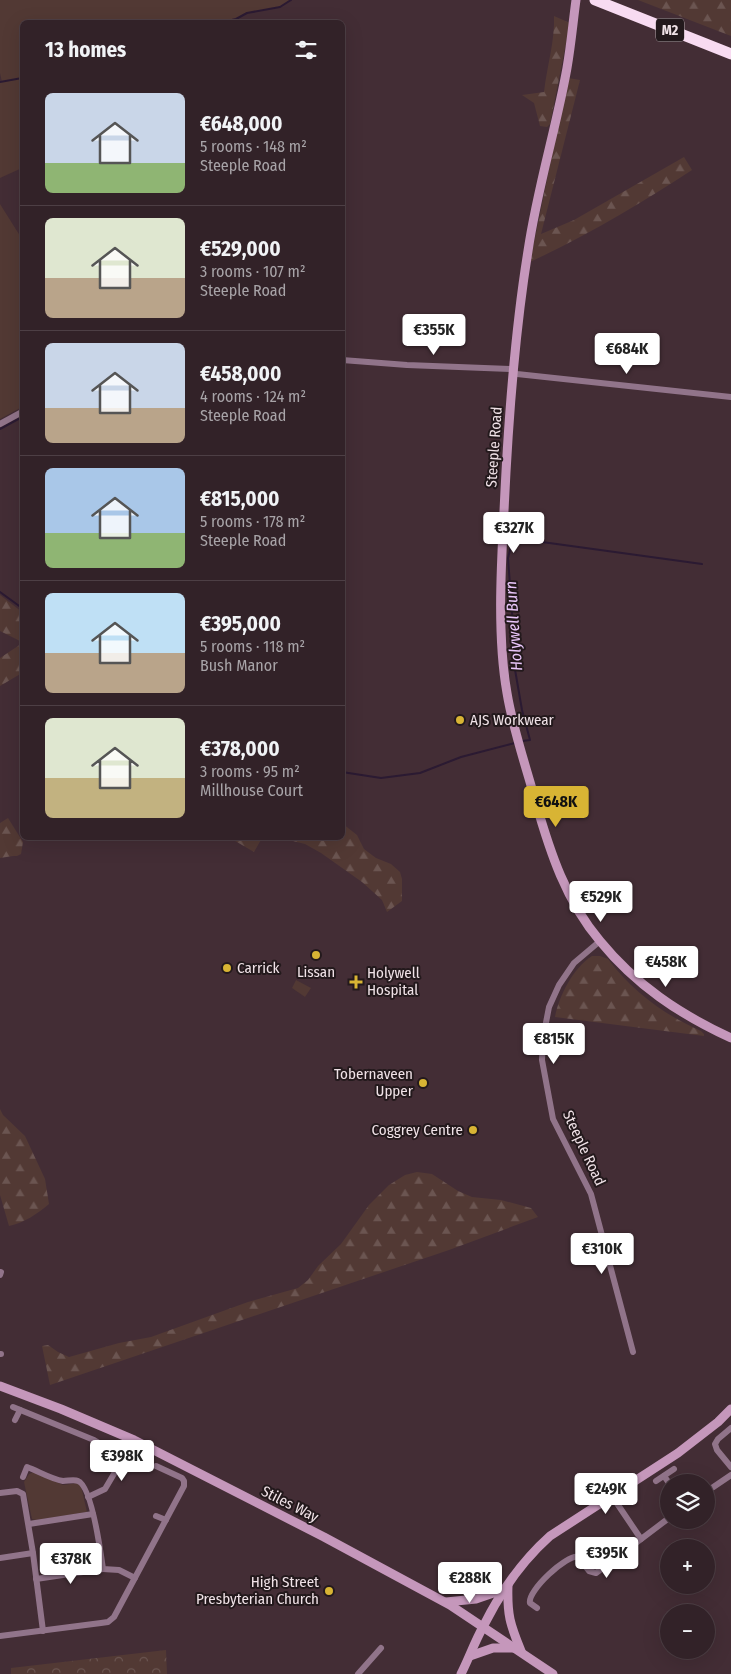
<!DOCTYPE html>
<html lang="en">
<head>
<meta charset="utf-8">
<style>
	:root { --surface:#322228; --page:#3d2f34; --text:#f1f3f6; --muted:#a8a4a8; --line:#4d3f45; --accent:#d8b434 }
	body { margin:0; font-family:"Fira Sans Condensed",sans-serif; background:var(--page); color:var(--text); height:100vh; display:flex; flex-direction:column; font-size:19px; white-space:nowrap }
	* { box-sizing:border-box; margin:0 }
	p { font-size:16px; color:var(--muted) }
	.icon { flex:none; width:28px; height:28px; fill:none; stroke:currentColor; stroke-width:2; stroke-linecap:round; stroke-linejoin:round }
	.map { position:relative; flex:1; overflow:hidden }
	.panel { position:absolute; left:20px; top:20px; width:325px; height:820px; display:flex; flex-direction:column; background:var(--surface); border-radius:8px; box-shadow:0 5px 20px #0002,0 0 0 1px var(--line) }
	.panel>* { flex:none }
	.tools { position:absolute; left:660px; top:1474px; display:grid; gap:10px }
	.tools a { display:grid; place-items:center; width:55px; height:55px; border-radius:50%; background:var(--surface); box-shadow:0 5px 20px #0002,0 0 0 1px var(--line); font-size:25px }
	.price { position:absolute; translate:-50% -42px; padding:0 11px; border-radius:5px; background:#fff; color:#222; font-size:16px; line-height:32px; filter:drop-shadow(0 1px 2px #0008) }
	.price::after { content:''; position:absolute; left:50%; top:30px; width:15px; height:11px; margin-left:-8px; background:inherit; clip-path:polygon(0 0,100% 0,50% 100%) }
	.price.active { background:var(--accent); color:#111 }
	ul { padding:0; list-style:none }
	li { display:flex; align-items:center; gap:15px; height:125px; padding:0 25px }
	li+li { border-top:1px solid var(--line) }
	li span { display:grid; place-items:center; flex:none; width:140px; height:100px; border-radius:8px; color:#555 }
	li>.icon { margin-inline-start:auto }
	span .icon { width:60px; height:60px; fill:#fffc; stroke-width:1 }
	li b { font-size:21px }
	h2 { display:flex; justify-content:space-between; align-items:center; height:60px; padding:0 25px; font-size:21px }
	.map>svg:first-child { display:block }
</style>
</head>
<body>
<div class="map">
<svg width="731" height="1674" viewBox="0 0 731 1674">
	<defs>
		<pattern id="forest-firs" width="22" height="20" patternUnits="userSpaceOnUse" patternTransform="scale(1.25)"><rect width="22" height="20" fill="#523934"/><path d="M5 1l3.5 6h-7zM16 11l3.5 6h-7z" fill="#6b5551"/></pattern>
		<pattern id="park-crowns" width="20" height="18" patternUnits="userSpaceOnUse" patternTransform="scale(1.25)"><rect width="20" height="18" fill="#523934"/><path d="M2 6a3 3 0 1 1 6 0M12 15a3 3 0 1 1 6 0" fill="none" stroke="#6b5551"/></pattern>
	</defs>
	<rect width="100%" height="100%" fill="#432d35"/>
	<g fill="#523934">
		<path d="M 0,0 L 291,0 L 280,7 L 247,13 L 236,19 L 223,22 L 22,22 L 22,168 L 0,178 L 0,82 L 2,82 L 0,73 Z"/>
		<path d="M 0,204 L 22,239 L 22,407 L 0,419 Z"/>
		<path d="M 296,980 L 311,988 L 305,997 L 292,988 Z"/>
		<path d="M 34,1472 L 63,1485 L 78,1483 L 81,1486 L 87,1512 L 36,1520 L 32,1519 L 24,1482 L 29,1474 Z"/>
	</g>
	<g fill="url(#forest-firs)">
		<path d="M 638,0 L 731,0 L 731,36 Z"/>
		<path d="M 554,16 L 570,23 L 550,124 L 547,127 L 540,126 L 534,103 L 522,95 L 544,92 C 547,66 555,41 554,16 Z"/>
		<path d="M 568,78 L 580,80 L 541,234 L 574,220 L 684,157 L 692,170 C 640,204 586,236 530,262 Z"/>
		<path d="M 0,595 L 22,612 L 22,673 L 0,686 L 0,658 L 21,644 L 20,641 L 0,631 Z"/>
		<path d="M 8,818 L 23,842 L 21,854 L 17,856 L 13,856 L 0,858 L 0,823 Z"/>
		<path d="M 343,824 L 357,835 L 364,849 L 376,858 L 391,864 L 400,872 L 402,879 L 402,901 L 387,912 L 382,900 L 362,882 L 321,853 L 305,844 L 281,838 L 342,838 Z"/>
		<path d="M 230,838 L 262,838 L 254,852 Z"/>
		<path d="M 592,956 L 600,956 L 608,959 C 633,992 663,1014 701,1031 L 704,1034 L 704,1036 L 555,1017 C 559,996 573,968 592,956 Z"/>
		<path d="M 0,1109 L 3,1115 L 25,1136 L 45,1179 L 49,1204 C 37,1214 24,1223 9,1226 L 0,1195 Z"/>
		<path d="M 417,1172 L 432,1174 L 458,1191 L 472,1197 L 501,1200 L 531,1208 L 538,1217 L 449,1250 L 50,1385 L 42,1346 L 48,1345 L 58,1352 L 69,1357 L 119,1343 L 151,1337 L 248,1302 L 298,1288 L 308,1280 L 318,1266 L 341,1244 L 369,1205 L 389,1185 L 405,1175 Z"/>
	</g>
	<path fill="url(#park-crowns)" d="M 166,1650 L 167,1674 L 11,1674 L 11,1668 Z"/>
	<g fill="none" stroke-linecap="round" stroke-linejoin="round">
		<g stroke="#2b1a32" stroke-width="2">
			<path d="M 223,22 L 236,19 L 247,13 L 280,7 L 291,0"/>
			<path d="M 0,82 L 22,78"/>
			<path d="M 0,429 L 22,417"/>
			<path d="M 0,592 L 22,608"/>
			<path d="M 522,741 L 530,740 L 522,710 L 513,658 L 513,626 L 508,558 L 513,538 L 702,564"/>
			<path d="M 342,772 L 381,778 L 420,773 L 461,757 L 515,743"/>
		</g>
		<g stroke="#91748a" stroke-width="6">
			<path d="M 342,360 L 407,365 L 511,369 L 517,374 L 731,397"/>
			<path d="M 0,424 L 22,412"/>
			<path d="M 600,941 L 574,963 L 559,985 L 549,1007 L 543,1038 L 542,1060 L 553,1119 L 591,1194 L 633,1352"/>
			<path d="M 0,1275 L 1,1272"/>
			<path d="M 0,1354 L 1,1354"/>
			<path d="M 13,1407 L 94,1440 L 99,1443 L 109,1457 L 120,1464"/>
			<path d="M 15,1420 L 20,1410"/>
			<path d="M 731,1428 L 718,1439 L 715,1444 L 717,1450 L 731,1467"/>
			<path d="M 664,1476 L 669,1483"/>
			<path d="M 23,1477 L 27,1467 C 38,1471 51,1479 63,1481 C 68,1481 74,1479 78,1481 C 92,1486 101,1555 103,1569 L 119,1570 L 135,1578"/>
			<path d="M 656,1481 L 674,1469"/>
			<path d="M 706,1492 L 731,1475"/>
			<path d="M 0,1493 L 17,1491 L 23,1494 L 33,1553 L 0,1558"/>
			<path d="M 612,1496 L 641,1539"/>
			<path d="M 88,1497 L 105,1489 L 134,1440"/>
			<path d="M 156,1516 L 166,1520"/>
			<path d="M 29,1524 L 93,1514"/>
			<path d="M 33,1553 L 43,1631"/>
			<path d="M 36,1579 L 103,1569"/>
			<path d="M 537,1608 L 530,1603 C 527,1591 567,1554 578,1557 L 589,1571 L 596,1573 L 669,1518"/>
			<path d="M 0,1636 L 101,1623 L 108,1622 L 114,1617 L 184,1486 L 184,1481 L 182,1478 L 156,1466"/>
			<path d="M 358,1674 L 381,1648"/>
		</g>
		<g stroke="#c597bb" stroke-width="9">
			<path d="M 576,0 C 573,22 571,45 567,68 C 556,129 537,189 528,251 C 514,337 508,424 504,511 C 501,568 497,637 507,693 C 513,730 526,766 536,803 C 550,852 566,901 600,941 C 636,985 679,1014 731,1038"/>
			<path d="M 0,1386 L 61,1409 L 134,1440 L 324,1537 L 450,1605 L 553,1674"/>
			<path d="M 508,1585 C 507,1615 510,1624 521,1651"/>
			<path d="M 446,1602 L 476,1599 L 505,1589"/>
			<path d="M 470,1656 L 493,1648 L 515,1648"/>
			<path d="M 461,1674 C 469,1658 475,1641 484,1625 C 501,1591 522,1561 550,1536 L 678,1453 L 718,1422 L 731,1409"/>
		</g>
		<path stroke="#f8dbf1" stroke-width="11" d="M 595,0 L 731,54"/>
	</g>
	<g fill="#d8b434" stroke="#23191c" stroke-width="2">
		<circle cx="460" cy="720" r="5"/>
		<circle cx="316" cy="955" r="5"/>
		<circle cx="227" cy="968" r="5"/>
		<path d="M353.5 974.5h5v5h5v5h-5v5h-5v-5h-5v-5h5z"/>
		<circle cx="423" cy="1083" r="5"/>
		<circle cx="473" cy="1130" r="5"/>
		<circle cx="329" cy="1591" r="5"/>
	</g>
	<g text-anchor="middle" stroke-width="4" stroke-linejoin="round" paint-order="stroke">
		<rect fill="#23191c" stroke="#b2a6aa" stroke-width="1" x="656" y="18.5" width="28" height="23" rx="4"/>
		<g font-size="14" font-weight="bold" fill="#f0e2e7">
			<text x="670" y="35">M2</text>
		</g>
		<g font-size="15" fill="#f0e2e7" stroke="#23191c">
			<text transform="translate(494 447) rotate(-86)" y="5">Steeple Road</text>
			<text transform="translate(584 1148) rotate(65)" y="5">Steeple Road</text>
			<text transform="translate(290 1504) rotate(27)" y="5">Stiles Way</text>
		</g>
		<g font-size="15" fill="#f0e2e7" stroke="#23191c" text-anchor="start">
			<text x="470" y="725">AJS Workwear</text>
			<text x="237" y="973">Carrick</text>
			<text x="316" y="977" text-anchor="middle">Lissan</text>
			<text x="367" y="978">Holywell<tspan x="367" dy="17">Hospital</tspan></text>
			<text x="413" y="1079" text-anchor="end">Tobernaveen<tspan x="413" dy="17">Upper</tspan></text>
			<text x="463" y="1135" text-anchor="end">Coggrey Centre</text>
			<text x="319" y="1587" text-anchor="end">High Street<tspan x="319" dy="17">Presbyterian Church</tspan></text>
		</g>
		<g font-size="16" font-style="italic" fill="#e9c6fa" stroke="#23191c">
			<text transform="translate(513 626) rotate(-94)" y="6">Holywell Burn</text>
		</g>
	</g>
</svg>
<div class="tools">
<a><svg class="icon" aria-label="layers" viewBox="0 0 24 24"><path d="M12 4l9 5-9 5-9-5zM3 14l9 5 9-5"/></svg></a>
<a>+</a>
<a>−</a>
</div>
<b class="price" style="left:434px;top:356px">€355K</b>
<b class="price" style="left:627px;top:375px">€684K</b>
<b class="price" style="left:514px;top:554px">€327K</b>
<b class="price active" style="left:556px;top:828px">€648K</b>
<b class="price" style="left:601px;top:923px">€529K</b>
<b class="price" style="left:666px;top:988px">€458K</b>
<b class="price" style="left:554px;top:1065px">€815K</b>
<b class="price" style="left:602px;top:1275px">€310K</b>
<b class="price" style="left:122px;top:1482px">€398K</b>
<b class="price" style="left:606px;top:1515px">€249K</b>
<b class="price" style="left:607px;top:1579px">€395K</b>
<b class="price" style="left:71px;top:1585px">€378K</b>
<b class="price" style="left:470px;top:1604px">€288K</b>
<section class="panel">
<h2>13 homes<svg class="icon" aria-label="filters" viewBox="0 0 24 24"><path d="M4 7h16M4 17h16"/><circle cx="9" cy="7" r="2"/><circle cx="15" cy="17" r="2"/></svg></h2>
<ul>
<li><span style="background:linear-gradient(#c9d6e8 70%,#8fb573 0)"><svg class="icon" aria-label="home" viewBox="0 0 24 24"><path d="M3 11l9-7 9 7M6 9v11h12V9"/></svg></span><div><b>€648,000</b><p>5 rooms · 148 m²</p><p>Steeple Road</p></div></li>
<li><span style="background:linear-gradient(#dfe7d0 60%,#b9a48a 0)"><svg class="icon" aria-label="home" viewBox="0 0 24 24"><path d="M3 11l9-7 9 7M6 9v11h12V9"/></svg></span><div><b>€529,000</b><p>3 rooms · 107 m²</p><p>Steeple Road</p></div></li>
<li><span style="background:linear-gradient(#c9d6e8 65%,#b9a48a 0)"><svg class="icon" aria-label="home" viewBox="0 0 24 24"><path d="M3 11l9-7 9 7M6 9v11h12V9"/></svg></span><div><b>€458,000</b><p>4 rooms · 124 m²</p><p>Steeple Road</p></div></li>
<li><span style="background:linear-gradient(#a9c7e8 65%,#8fb573 0)"><svg class="icon" aria-label="home" viewBox="0 0 24 24"><path d="M3 11l9-7 9 7M6 9v11h12V9"/></svg></span><div><b>€815,000</b><p>5 rooms · 178 m²</p><p>Steeple Road</p></div></li>
<li><span style="background:linear-gradient(#bfe0f5 60%,#b9a48a 0)"><svg class="icon" aria-label="home" viewBox="0 0 24 24"><path d="M3 11l9-7 9 7M6 9v11h12V9"/></svg></span><div><b>€395,000</b><p>5 rooms · 118 m²</p><p>Bush Manor</p></div></li>
<li><span style="background:linear-gradient(#dfe7d0 60%,#c2b280 0)"><svg class="icon" aria-label="home" viewBox="0 0 24 24"><path d="M3 11l9-7 9 7M6 9v11h12V9"/></svg></span><div><b>€378,000</b><p>3 rooms · 95 m²</p><p>Millhouse Court</p></div></li>
</ul>
</section>
</div>
</body>
</html>
